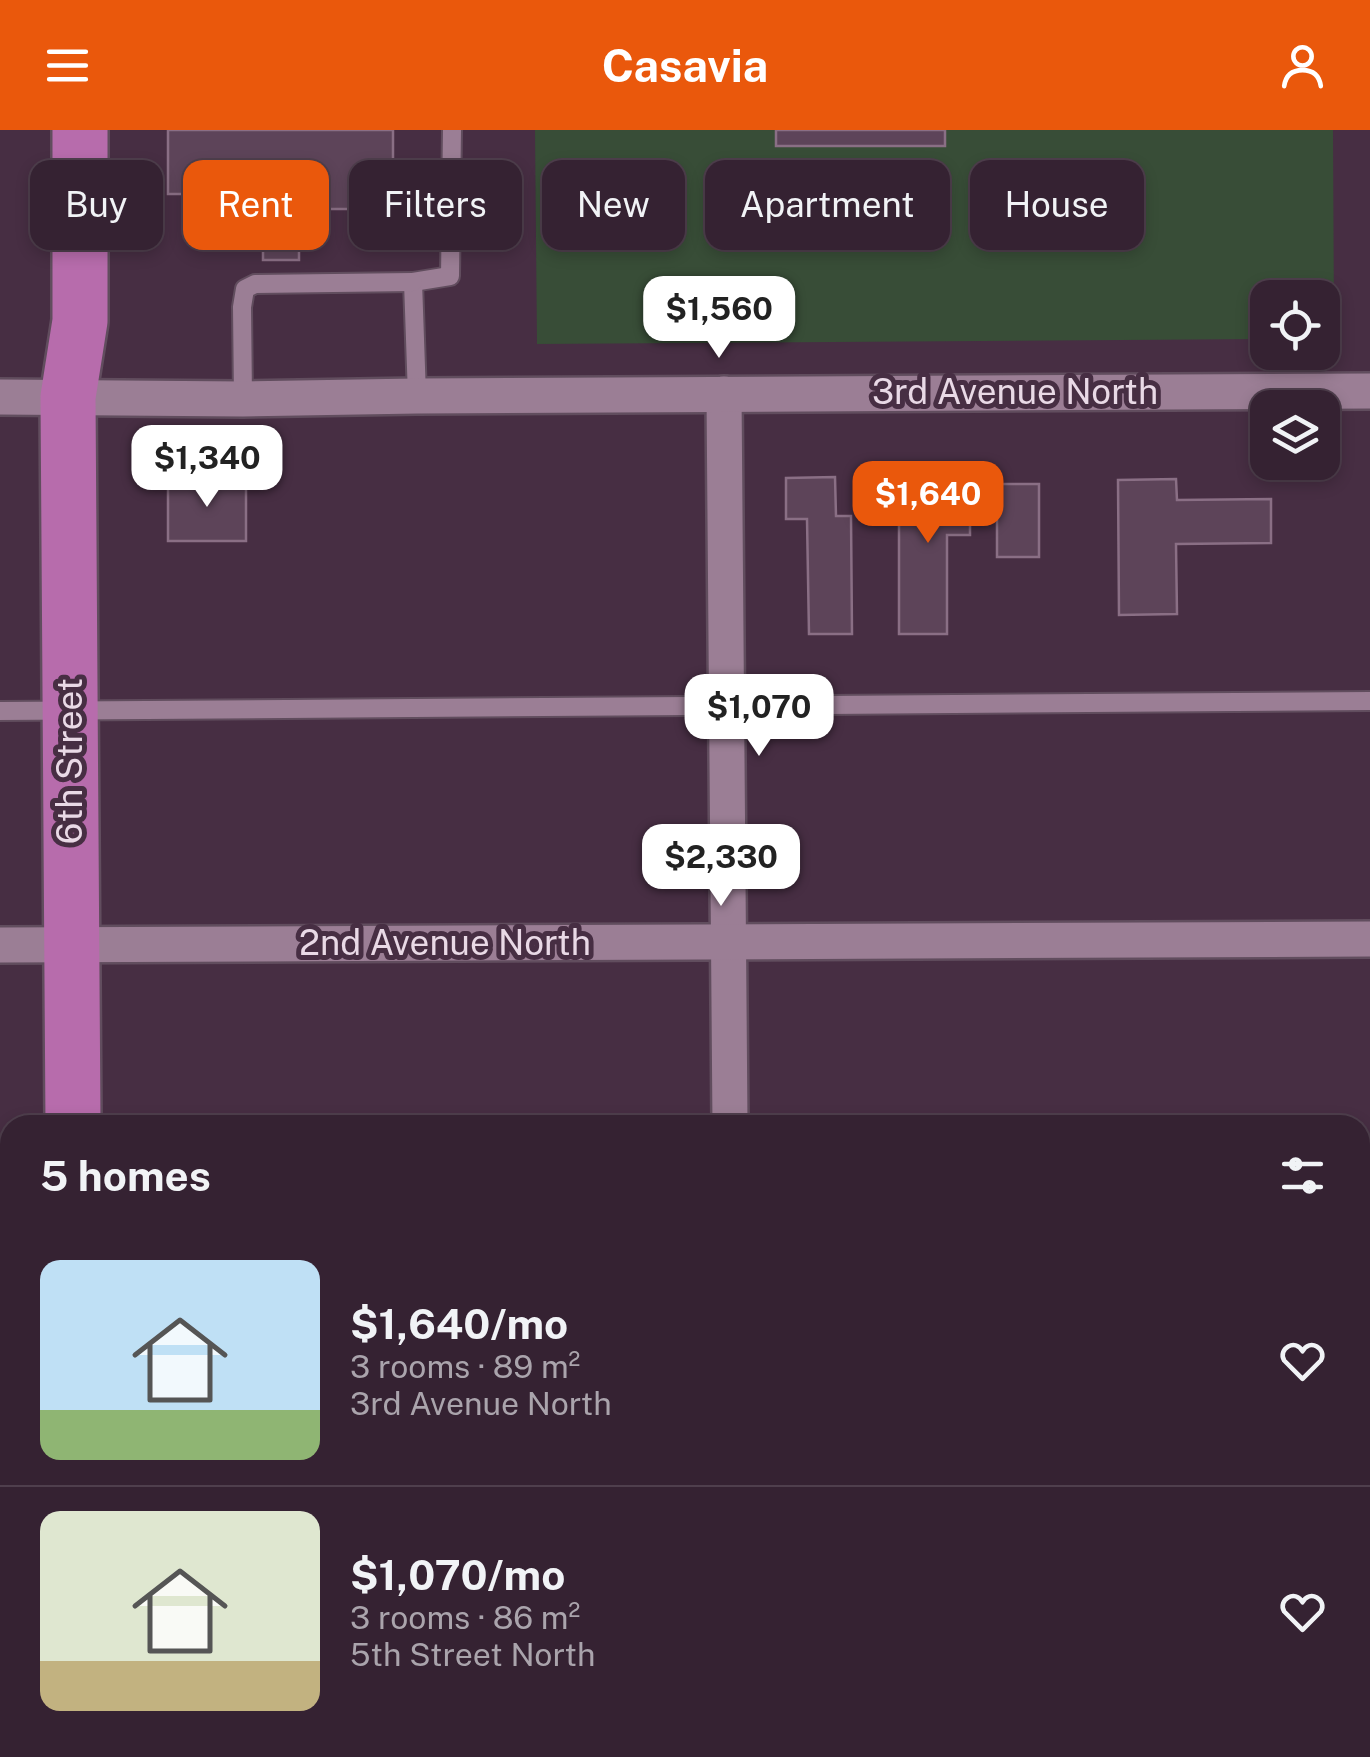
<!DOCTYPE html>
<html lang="en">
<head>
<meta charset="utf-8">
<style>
	:root { --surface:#352232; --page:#3d2a3a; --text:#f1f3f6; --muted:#aaa4ac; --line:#4f3f4d; --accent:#ea580c }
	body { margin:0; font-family:"Public Sans",sans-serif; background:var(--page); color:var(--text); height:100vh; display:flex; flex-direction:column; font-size:38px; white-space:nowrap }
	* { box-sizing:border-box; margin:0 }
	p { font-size:32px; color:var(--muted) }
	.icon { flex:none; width:55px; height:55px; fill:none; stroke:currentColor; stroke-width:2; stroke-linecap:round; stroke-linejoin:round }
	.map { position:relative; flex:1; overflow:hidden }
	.details { position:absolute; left:0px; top:985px; width:1370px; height:642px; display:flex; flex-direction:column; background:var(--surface); border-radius:30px 30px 0 0; box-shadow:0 5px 15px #0003,0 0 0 2px var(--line) }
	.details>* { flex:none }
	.hud { position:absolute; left:30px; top:30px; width:1310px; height:90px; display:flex; gap:20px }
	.fabs { position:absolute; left:1250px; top:150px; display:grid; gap:20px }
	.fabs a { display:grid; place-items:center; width:90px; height:90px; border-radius:20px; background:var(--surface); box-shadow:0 5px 15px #0003,0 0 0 2px var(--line); font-size:50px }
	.price { position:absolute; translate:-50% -85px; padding:0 22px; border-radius:20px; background:#fff; color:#222; font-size:32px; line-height:65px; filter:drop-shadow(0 2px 5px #0008) }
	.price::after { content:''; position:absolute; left:50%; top:60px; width:30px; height:22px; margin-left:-15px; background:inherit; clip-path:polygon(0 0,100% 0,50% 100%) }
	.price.active { background:var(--accent); color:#fff }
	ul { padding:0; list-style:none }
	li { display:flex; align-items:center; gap:30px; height:250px; padding:0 40px }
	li+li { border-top:2px solid var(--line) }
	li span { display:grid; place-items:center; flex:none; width:280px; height:200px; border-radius:20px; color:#555 }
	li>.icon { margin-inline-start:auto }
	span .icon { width:120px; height:120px; fill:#fffc; stroke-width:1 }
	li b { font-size:42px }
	h2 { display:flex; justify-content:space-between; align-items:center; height:120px; padding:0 40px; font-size:42px }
	.tag { padding:0 35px; border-radius:20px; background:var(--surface); box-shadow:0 5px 15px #0003,0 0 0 2px var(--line); font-size:35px; line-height:90px }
	.tag.active { background:var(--accent); color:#fff }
	header { display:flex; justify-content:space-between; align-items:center; height:130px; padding:0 40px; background:var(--accent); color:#fff; font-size:45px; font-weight:700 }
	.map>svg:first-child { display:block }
</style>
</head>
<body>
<header><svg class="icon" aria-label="menu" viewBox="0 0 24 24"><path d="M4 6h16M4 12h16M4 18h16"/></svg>Casavia<svg class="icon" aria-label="person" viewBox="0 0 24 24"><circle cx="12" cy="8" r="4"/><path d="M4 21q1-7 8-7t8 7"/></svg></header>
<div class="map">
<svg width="1370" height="1627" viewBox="0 0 1370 1627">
	<rect width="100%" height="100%" fill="#472e43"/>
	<path fill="#384d37" d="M 535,0 L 1333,0 L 1334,193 L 1331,205 L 1323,206 L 1322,168 L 1268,168 L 1267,209 L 537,214 Z"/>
	<g fill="#5d4459" stroke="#8a6f85" stroke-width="2.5">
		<path d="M 168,0 L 393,0 L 393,63 L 375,63 L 375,79 L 299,79 L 299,130 L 263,130 L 263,80 L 187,80 L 187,64 L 168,64 Z"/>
		<rect x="776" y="0" width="169" height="16"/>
		<rect x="840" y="61" width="46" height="45"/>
		<path d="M 196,336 L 221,336 L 221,356 L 246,356 L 246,411 L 168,411 L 168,356 L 196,356 Z"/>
		<path d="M 899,344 L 970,344 L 970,405 L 947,405 L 947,504 L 899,504 Z"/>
		<path d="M 835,347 L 836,386 L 851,386 L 852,504 L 809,504 L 807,389 L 786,389 L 786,348 Z"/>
		<path d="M 1176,349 L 1177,370 L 1271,369 L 1271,413 L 1176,414 L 1177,484 L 1119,485 L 1118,350 Z"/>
		<rect x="997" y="354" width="42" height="73"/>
		<rect x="782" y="1618" width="139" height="9"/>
		<rect x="1279" y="1618" width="50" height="9"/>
	</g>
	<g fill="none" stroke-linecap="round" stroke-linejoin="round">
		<defs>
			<g id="lane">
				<path d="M 417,266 L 413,152 L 450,146 L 452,0"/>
				<path d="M 243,269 L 242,177 L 245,159 L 255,154 L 413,152"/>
				<path d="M 0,581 L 1370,571"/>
				<path d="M 1360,1047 L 1370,1047"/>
				<path d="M 0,1056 L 10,1055"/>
				<path d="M 1360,1511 L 1370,1511"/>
				<path d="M 0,1520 L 10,1520"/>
			</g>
			<g id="street">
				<path d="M 724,264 L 730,995"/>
				<path d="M 0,267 L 243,269 L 417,266 L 1370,261"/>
				<path d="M 0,815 L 1370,809"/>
				<path d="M 1360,1282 L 1370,1282"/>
				<path d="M 0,1292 L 10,1292"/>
				<path d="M 733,1618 L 733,1627"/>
			</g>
			<g id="primary">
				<path d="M 73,995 L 68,267 L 80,191 L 80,0"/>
				<path d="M 77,1618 L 77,1627"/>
			</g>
		</defs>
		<use href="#lane" stroke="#614d5e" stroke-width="22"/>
		<use href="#street" stroke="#614d5e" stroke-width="40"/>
		<use href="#primary" stroke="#614d5e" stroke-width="60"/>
		<use href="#lane" stroke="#9b7e95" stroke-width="18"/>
		<use href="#street" stroke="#9b7e95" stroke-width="35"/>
		<use href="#primary" stroke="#b76cac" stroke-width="55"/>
	</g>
	<g text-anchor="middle" stroke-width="10" stroke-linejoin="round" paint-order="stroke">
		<g font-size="35" fill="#e9d9e6" stroke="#472e43">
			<text x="1015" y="274">3rd Avenue North</text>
			<text transform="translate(70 631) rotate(-90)" y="12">6th Street</text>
			<text x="445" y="825">2nd Avenue North</text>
		</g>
	</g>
</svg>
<div class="fabs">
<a><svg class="icon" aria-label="locate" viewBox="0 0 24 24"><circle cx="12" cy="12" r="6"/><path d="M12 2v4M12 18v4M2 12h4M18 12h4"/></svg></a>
<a><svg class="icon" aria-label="layers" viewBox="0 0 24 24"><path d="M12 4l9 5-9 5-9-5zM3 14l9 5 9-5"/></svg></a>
</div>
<b class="price" style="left:719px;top:231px">$1,560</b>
<b class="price" style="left:207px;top:380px">$1,340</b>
<b class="price active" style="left:928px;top:416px">$1,640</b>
<b class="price" style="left:759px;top:629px">$1,070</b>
<b class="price" style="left:721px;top:779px">$2,330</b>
<div class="hud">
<a class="tag">Buy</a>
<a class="tag active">Rent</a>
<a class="tag">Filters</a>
<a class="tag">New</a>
<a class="tag">Apartment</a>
<a class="tag">House</a>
</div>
<section class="details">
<h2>5 homes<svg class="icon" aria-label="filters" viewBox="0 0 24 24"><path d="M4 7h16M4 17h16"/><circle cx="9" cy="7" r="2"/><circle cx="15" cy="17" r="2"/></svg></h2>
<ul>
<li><span style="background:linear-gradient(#bfe0f5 75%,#8fb573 0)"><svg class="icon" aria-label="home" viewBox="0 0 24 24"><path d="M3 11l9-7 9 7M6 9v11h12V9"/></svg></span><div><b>$1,640/mo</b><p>3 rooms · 89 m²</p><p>3rd Avenue North</p></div><svg class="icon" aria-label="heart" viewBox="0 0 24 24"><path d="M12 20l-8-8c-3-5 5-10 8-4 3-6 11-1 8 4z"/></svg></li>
<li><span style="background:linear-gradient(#dfe7d0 75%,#c2b280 0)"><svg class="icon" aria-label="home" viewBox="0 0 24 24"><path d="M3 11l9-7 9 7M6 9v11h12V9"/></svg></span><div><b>$1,070/mo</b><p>3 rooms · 86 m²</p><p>5th Street North</p></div><svg class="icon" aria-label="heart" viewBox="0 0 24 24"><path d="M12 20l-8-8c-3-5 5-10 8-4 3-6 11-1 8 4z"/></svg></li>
</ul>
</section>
</div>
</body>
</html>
